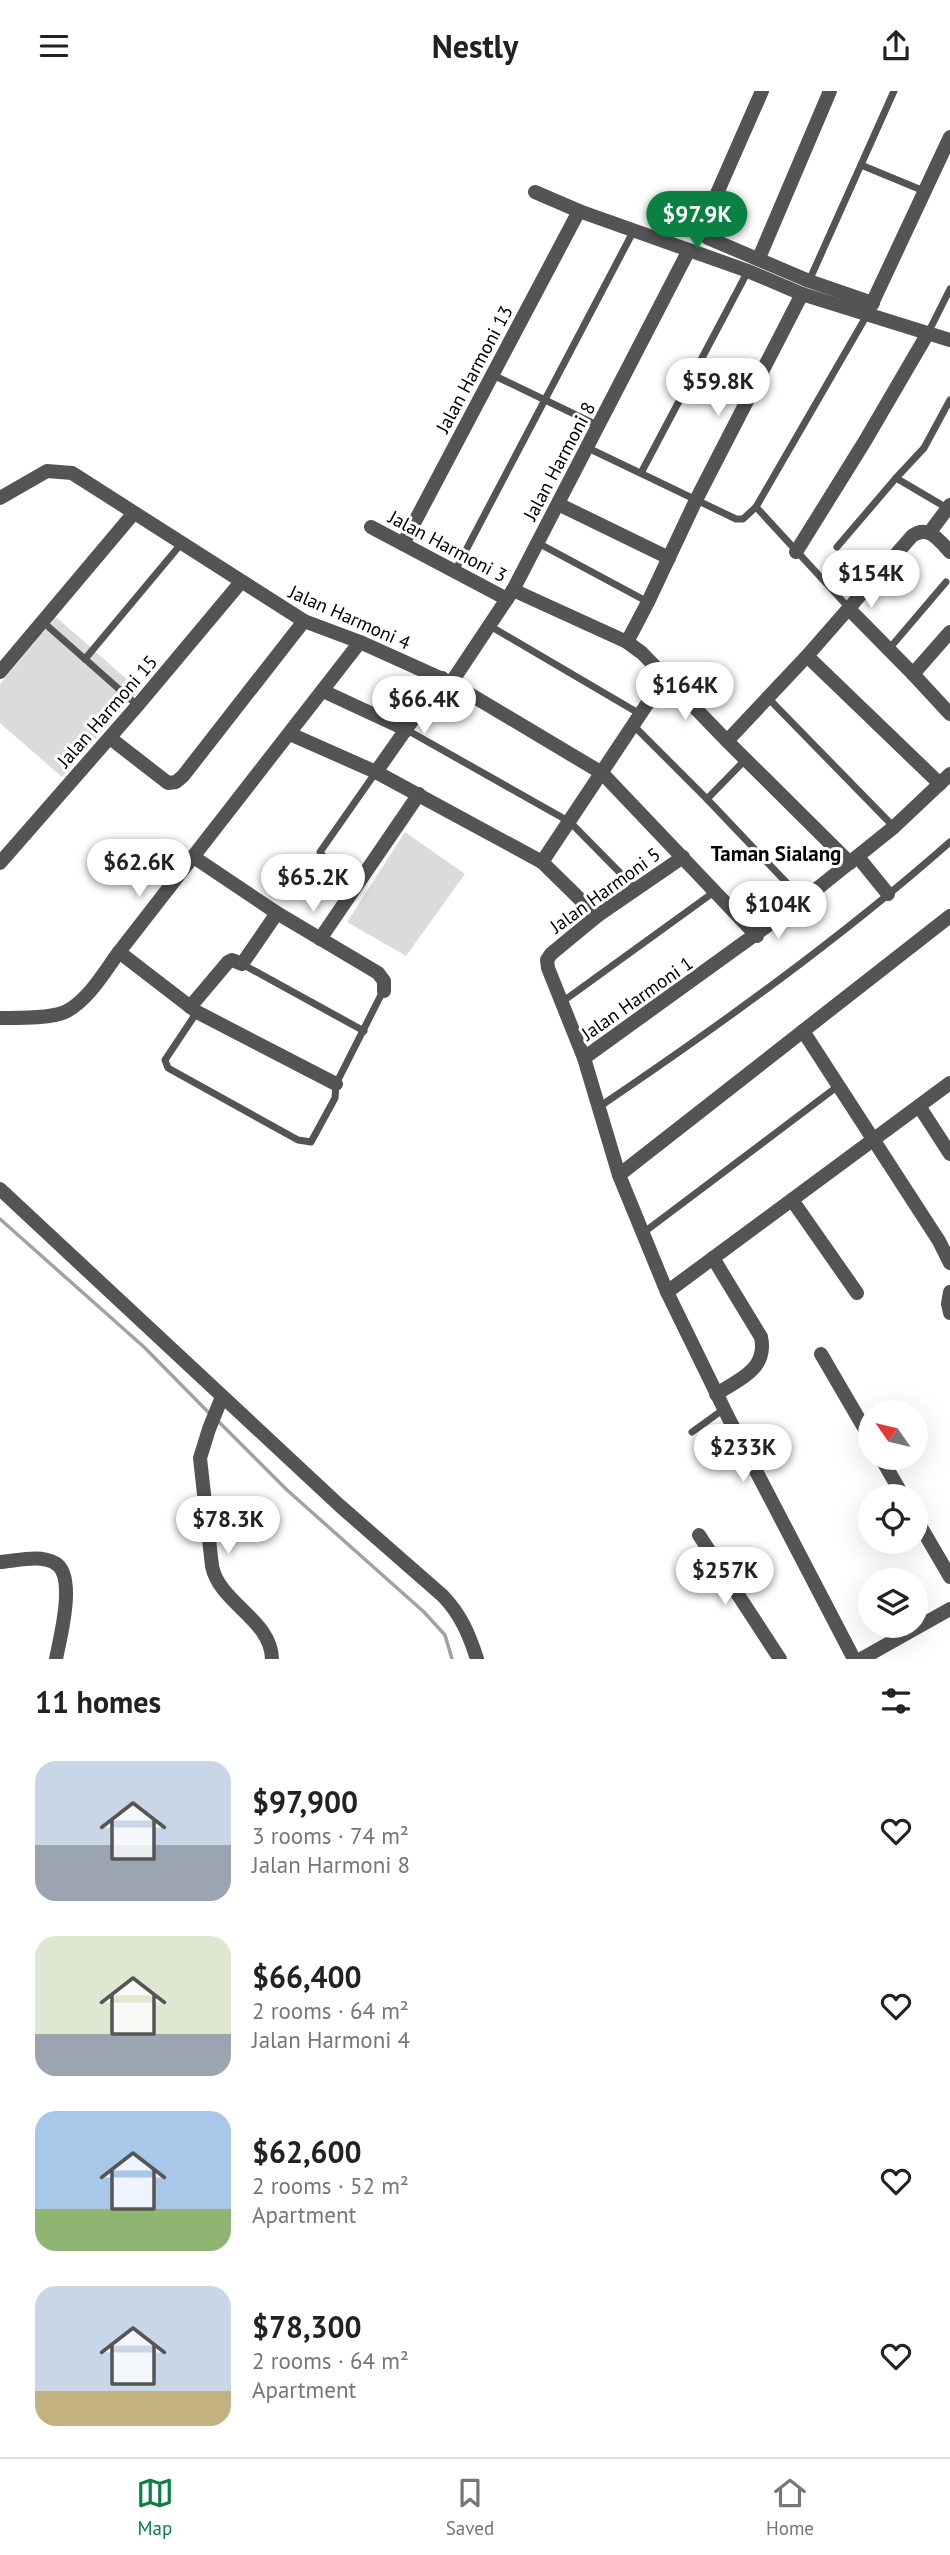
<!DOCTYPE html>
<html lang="en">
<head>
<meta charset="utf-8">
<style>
	:root { --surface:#fff; --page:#f6f6f6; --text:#222; --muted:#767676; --line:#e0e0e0; --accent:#0b8043 }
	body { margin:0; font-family:"PT Sans",sans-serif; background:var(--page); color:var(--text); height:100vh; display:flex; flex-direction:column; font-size:26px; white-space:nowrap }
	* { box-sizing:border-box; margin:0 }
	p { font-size:23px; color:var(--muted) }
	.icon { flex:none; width:38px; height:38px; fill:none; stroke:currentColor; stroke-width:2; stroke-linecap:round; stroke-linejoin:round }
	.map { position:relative; height:1568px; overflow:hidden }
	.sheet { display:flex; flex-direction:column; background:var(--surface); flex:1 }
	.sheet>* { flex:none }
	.needle { width:46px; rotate:304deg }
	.tools { position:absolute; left:858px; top:1309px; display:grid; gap:14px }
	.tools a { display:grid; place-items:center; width:70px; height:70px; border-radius:50%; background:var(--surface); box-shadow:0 7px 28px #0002; font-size:35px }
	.price { position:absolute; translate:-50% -60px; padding:0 16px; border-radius:24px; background:#fff; color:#222; font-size:23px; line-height:46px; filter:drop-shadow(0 2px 4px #0008) }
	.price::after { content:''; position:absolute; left:50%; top:42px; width:21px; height:16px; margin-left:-10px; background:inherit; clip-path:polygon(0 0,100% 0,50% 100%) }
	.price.on { background:var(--accent); color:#fff }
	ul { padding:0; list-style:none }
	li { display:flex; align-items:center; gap:21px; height:175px; padding:0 35px }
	li span { display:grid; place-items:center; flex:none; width:196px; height:140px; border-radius:21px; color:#555 }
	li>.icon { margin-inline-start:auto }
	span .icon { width:84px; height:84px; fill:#fffc; stroke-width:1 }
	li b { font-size:30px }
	h2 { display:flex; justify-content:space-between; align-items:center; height:84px; padding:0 35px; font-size:30px }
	header { display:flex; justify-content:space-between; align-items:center; height:91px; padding:0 35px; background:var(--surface); font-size:32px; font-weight:600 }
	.tab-bar { display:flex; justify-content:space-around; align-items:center; height:98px; border-top:2px solid var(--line); background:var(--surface); font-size:19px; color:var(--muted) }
	.tab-bar a { display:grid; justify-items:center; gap:4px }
	.tab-bar .on { color:var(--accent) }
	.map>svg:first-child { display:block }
</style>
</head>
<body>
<header><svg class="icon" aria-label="menu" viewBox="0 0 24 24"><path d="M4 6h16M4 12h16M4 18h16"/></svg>Nestly<svg class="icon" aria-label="share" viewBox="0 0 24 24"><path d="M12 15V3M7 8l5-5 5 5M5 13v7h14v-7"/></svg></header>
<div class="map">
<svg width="950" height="1568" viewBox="0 0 950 1568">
	<rect width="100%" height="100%" fill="#fff"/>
	<g fill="#dbdbdb">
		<path d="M 56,526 L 139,599 L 62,686 L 0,632 L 0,593 Z"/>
		<path d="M 405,741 L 465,783 L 406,865 L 347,831 Z"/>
	</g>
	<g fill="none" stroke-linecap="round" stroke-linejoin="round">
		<g stroke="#a2a2a2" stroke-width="3.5">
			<path d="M 0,1128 L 144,1256 L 211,1324"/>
			<path d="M 217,1329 L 287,1399 L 424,1521 L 445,1544 L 452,1568"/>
		</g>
		<g stroke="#545454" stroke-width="7">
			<path d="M 861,74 L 924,100"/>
			<path d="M 809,190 L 894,0"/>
			<path d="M 928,242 L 950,198"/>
			<path d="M 493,284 L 599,335"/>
			<path d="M 588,357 L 736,428 L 743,428 L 756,416 L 849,517"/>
			<path d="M 641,382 L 748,180"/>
			<path d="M 896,387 L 924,357 L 950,309"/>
			<path d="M 756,416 L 867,224"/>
			<path d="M 538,452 L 648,511"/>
			<path d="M 837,456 L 896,387 L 947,417"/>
			<path d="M 455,480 L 633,141"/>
			<path d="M 43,531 L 137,614"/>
			<path d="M 490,535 L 640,623"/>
			<path d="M 889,558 L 946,491"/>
			<path d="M 85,568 L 181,453"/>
			<path d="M 768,607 L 894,736"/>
			<path d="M 633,634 L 707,708 L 803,809"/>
			<path d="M 407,639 L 570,731 L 636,798"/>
			<path d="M 707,708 L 745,669"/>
			<path d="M 359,791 L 323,765 L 320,761 L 376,681"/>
			<path d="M 242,873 L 364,940"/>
			<path d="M 562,911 L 714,801"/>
			<path d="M 197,921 L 165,969 L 168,977 L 298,1049 L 311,1051 L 335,1007 L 336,993 L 383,900"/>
			<path d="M 599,1016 C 720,934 840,848 950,751"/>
			<path d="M 643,1142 L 838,995"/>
			<path d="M 692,1341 L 724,1318"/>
		</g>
		<g stroke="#545454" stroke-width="14">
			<path d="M 762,0 L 704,132 L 704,143 L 708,147 L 809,190 L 873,212"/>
			<path d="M 535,101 L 579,120 L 748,180 L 802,203 L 950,249"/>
			<path d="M 759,167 L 830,0"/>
			<path d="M 869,219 L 950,46"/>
			<path d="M 0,407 L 47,380 L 72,382 L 304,530 L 360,551 L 451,592 L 602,682 L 757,845"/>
			<path d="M 558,413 L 669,467"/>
			<path d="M 371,436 L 507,508"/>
			<path d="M 930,441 L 950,414"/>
			<path d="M 403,453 L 579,120"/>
			<path d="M 796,461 L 865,350 L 928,242"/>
			<path d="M 513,499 L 627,551 L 642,562 L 727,650 L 850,772"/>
			<path d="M 849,518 L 913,583 L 950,541"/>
			<path d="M 627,551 L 648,511 L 696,409 L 802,203"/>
			<path d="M 807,565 L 940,693"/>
			<path d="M 0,581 L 133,423"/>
			<path d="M 913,583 L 950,623"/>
			<path d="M 451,592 L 513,499 L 689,159"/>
			<path d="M 323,600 L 407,639"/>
			<path d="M 290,643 L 376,681 L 542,771 L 597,825"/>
			<path d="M 110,647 L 168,692 L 176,691 L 183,685 L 304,530"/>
			<path d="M 727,650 L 807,565 L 912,445 C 928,433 939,449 950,461"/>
			<path d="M 376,681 L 442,587"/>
			<path d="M 683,766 L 597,825 L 551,863 L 547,869 L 548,877 L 584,967 L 619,1084 L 667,1201 L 730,1330 L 854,1568"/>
			<path d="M 858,766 L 888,803"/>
			<path d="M 195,767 L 277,822 L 378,882 L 384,890 L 384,900"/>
			<path d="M 542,771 L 665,586"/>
			<path d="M 0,772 L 138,614 L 241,491"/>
			<path d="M 320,848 L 419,703"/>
			<path d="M 190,916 L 228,871 L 232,869 L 242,873 L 277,822"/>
			<path d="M 0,927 C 17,927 52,928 67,920 C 89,908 105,880 119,861"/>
			<path d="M 803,940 L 939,1150 L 950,1172"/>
			<path d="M 584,967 L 803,809 L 894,736 L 950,683"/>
			<path d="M 336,993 L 197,921 L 119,861 L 360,551"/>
			<path d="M 919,1015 L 950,1063"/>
			<path d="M 619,1084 L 950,825"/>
			<path d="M 0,1098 L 339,1414 L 443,1505 C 461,1524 469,1543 477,1568"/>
			<path d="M 792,1109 L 857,1202"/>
			<path d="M 713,1167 L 761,1246 C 768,1278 739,1289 716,1303"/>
			<path d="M 667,1201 L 950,992"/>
			<path d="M 950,1201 L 948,1213 L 950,1222"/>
			<path d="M 821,1263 L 870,1347"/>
			<path d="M 222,1306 L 209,1338 L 200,1367 L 212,1475 C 219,1512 271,1528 272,1568"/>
			<path d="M 881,1367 L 903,1405"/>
			<path d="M 915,1426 L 950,1486"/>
			<path d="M 699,1444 L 780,1568"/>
			<path d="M 0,1471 C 16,1470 40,1463 55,1472 C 77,1484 60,1547 56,1568"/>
			<path d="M 861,1568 L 950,1518"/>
		</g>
	</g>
	<g text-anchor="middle" stroke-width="6" stroke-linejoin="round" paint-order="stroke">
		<g font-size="19" fill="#000" stroke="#fff">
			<text transform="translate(474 278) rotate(-62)" y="7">Jalan Harmoni 13</text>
			<text transform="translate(559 370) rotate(-62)" y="7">Jalan Harmoni 8</text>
			<text transform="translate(448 455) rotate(28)" y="7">Jalan Harmoni 3</text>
			<text transform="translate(350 526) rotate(24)" y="7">Jalan Harmoni 4</text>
			<text transform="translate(107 620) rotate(-49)" y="7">Jalan Harmoni 15</text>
			<text transform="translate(605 799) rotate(-36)" y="7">Jalan Harmoni 5</text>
			<text transform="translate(637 907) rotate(-35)" y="7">Jalan Harmoni 1</text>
		</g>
		<g font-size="21" font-weight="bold" fill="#000" stroke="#fff">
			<text x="776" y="770">Taman Sialang</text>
		</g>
	</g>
</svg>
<div class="tools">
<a><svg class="needle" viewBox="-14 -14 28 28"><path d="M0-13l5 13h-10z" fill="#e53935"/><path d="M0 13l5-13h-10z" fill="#767676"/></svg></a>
<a><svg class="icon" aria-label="locate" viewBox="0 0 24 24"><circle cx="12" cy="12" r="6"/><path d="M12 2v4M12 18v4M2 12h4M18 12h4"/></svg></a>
<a><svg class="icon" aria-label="layers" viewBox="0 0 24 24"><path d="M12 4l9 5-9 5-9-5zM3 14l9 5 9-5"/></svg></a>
</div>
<b class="price on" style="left:697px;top:160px">$97.9K</b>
<b class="price" style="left:718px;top:327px">$59.8K</b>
<b class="price" style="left:871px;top:519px">$154K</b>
<b class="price" style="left:685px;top:631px">$164K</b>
<b class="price" style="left:424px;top:645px">$66.4K</b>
<b class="price" style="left:139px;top:808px">$62.6K</b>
<b class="price" style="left:313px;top:823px">$65.2K</b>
<b class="price" style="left:778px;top:850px">$104K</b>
<b class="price" style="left:743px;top:1393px">$233K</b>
<b class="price" style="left:228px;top:1465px">$78.3K</b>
<b class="price" style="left:725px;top:1516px">$257K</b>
</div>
<section class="sheet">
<h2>11 homes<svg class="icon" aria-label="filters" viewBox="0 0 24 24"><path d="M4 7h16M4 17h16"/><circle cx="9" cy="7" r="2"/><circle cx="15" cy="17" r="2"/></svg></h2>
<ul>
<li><span style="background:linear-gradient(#c9d6e8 60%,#9aa5b1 0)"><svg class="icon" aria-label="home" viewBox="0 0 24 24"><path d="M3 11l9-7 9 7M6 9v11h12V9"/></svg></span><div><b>$97,900</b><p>3 rooms · 74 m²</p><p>Jalan Harmoni 8</p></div><svg class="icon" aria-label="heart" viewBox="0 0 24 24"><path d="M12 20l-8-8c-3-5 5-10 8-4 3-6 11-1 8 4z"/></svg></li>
<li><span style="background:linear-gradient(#dfe7d0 70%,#9aa5b1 0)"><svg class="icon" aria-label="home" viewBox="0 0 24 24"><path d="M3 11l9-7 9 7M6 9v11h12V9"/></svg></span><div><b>$66,400</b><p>2 rooms · 64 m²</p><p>Jalan Harmoni 4</p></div><svg class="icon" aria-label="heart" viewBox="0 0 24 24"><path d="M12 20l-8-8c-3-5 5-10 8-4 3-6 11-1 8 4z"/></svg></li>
<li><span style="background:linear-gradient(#a9c7e8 70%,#8fb573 0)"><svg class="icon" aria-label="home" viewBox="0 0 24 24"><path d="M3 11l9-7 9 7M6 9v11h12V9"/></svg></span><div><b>$62,600</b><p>2 rooms · 52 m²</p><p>Apartment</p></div><svg class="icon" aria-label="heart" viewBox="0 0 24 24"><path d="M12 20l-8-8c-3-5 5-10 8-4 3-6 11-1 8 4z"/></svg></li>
<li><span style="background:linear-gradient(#c9d6e8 75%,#c2b280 0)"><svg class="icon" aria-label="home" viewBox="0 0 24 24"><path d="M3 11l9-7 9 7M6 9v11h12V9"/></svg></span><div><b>$78,300</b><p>2 rooms · 64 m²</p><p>Apartment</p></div><svg class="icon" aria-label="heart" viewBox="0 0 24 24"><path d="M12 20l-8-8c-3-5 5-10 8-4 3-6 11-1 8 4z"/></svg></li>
</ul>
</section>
<nav class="tab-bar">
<a class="on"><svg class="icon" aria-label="map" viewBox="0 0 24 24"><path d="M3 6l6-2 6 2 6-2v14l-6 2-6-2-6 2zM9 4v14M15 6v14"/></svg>Map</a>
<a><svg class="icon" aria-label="saved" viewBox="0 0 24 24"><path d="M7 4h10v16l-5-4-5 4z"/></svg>Saved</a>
<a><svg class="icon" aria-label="home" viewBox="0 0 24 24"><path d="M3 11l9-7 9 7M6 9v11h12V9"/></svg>Home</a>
</nav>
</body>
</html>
